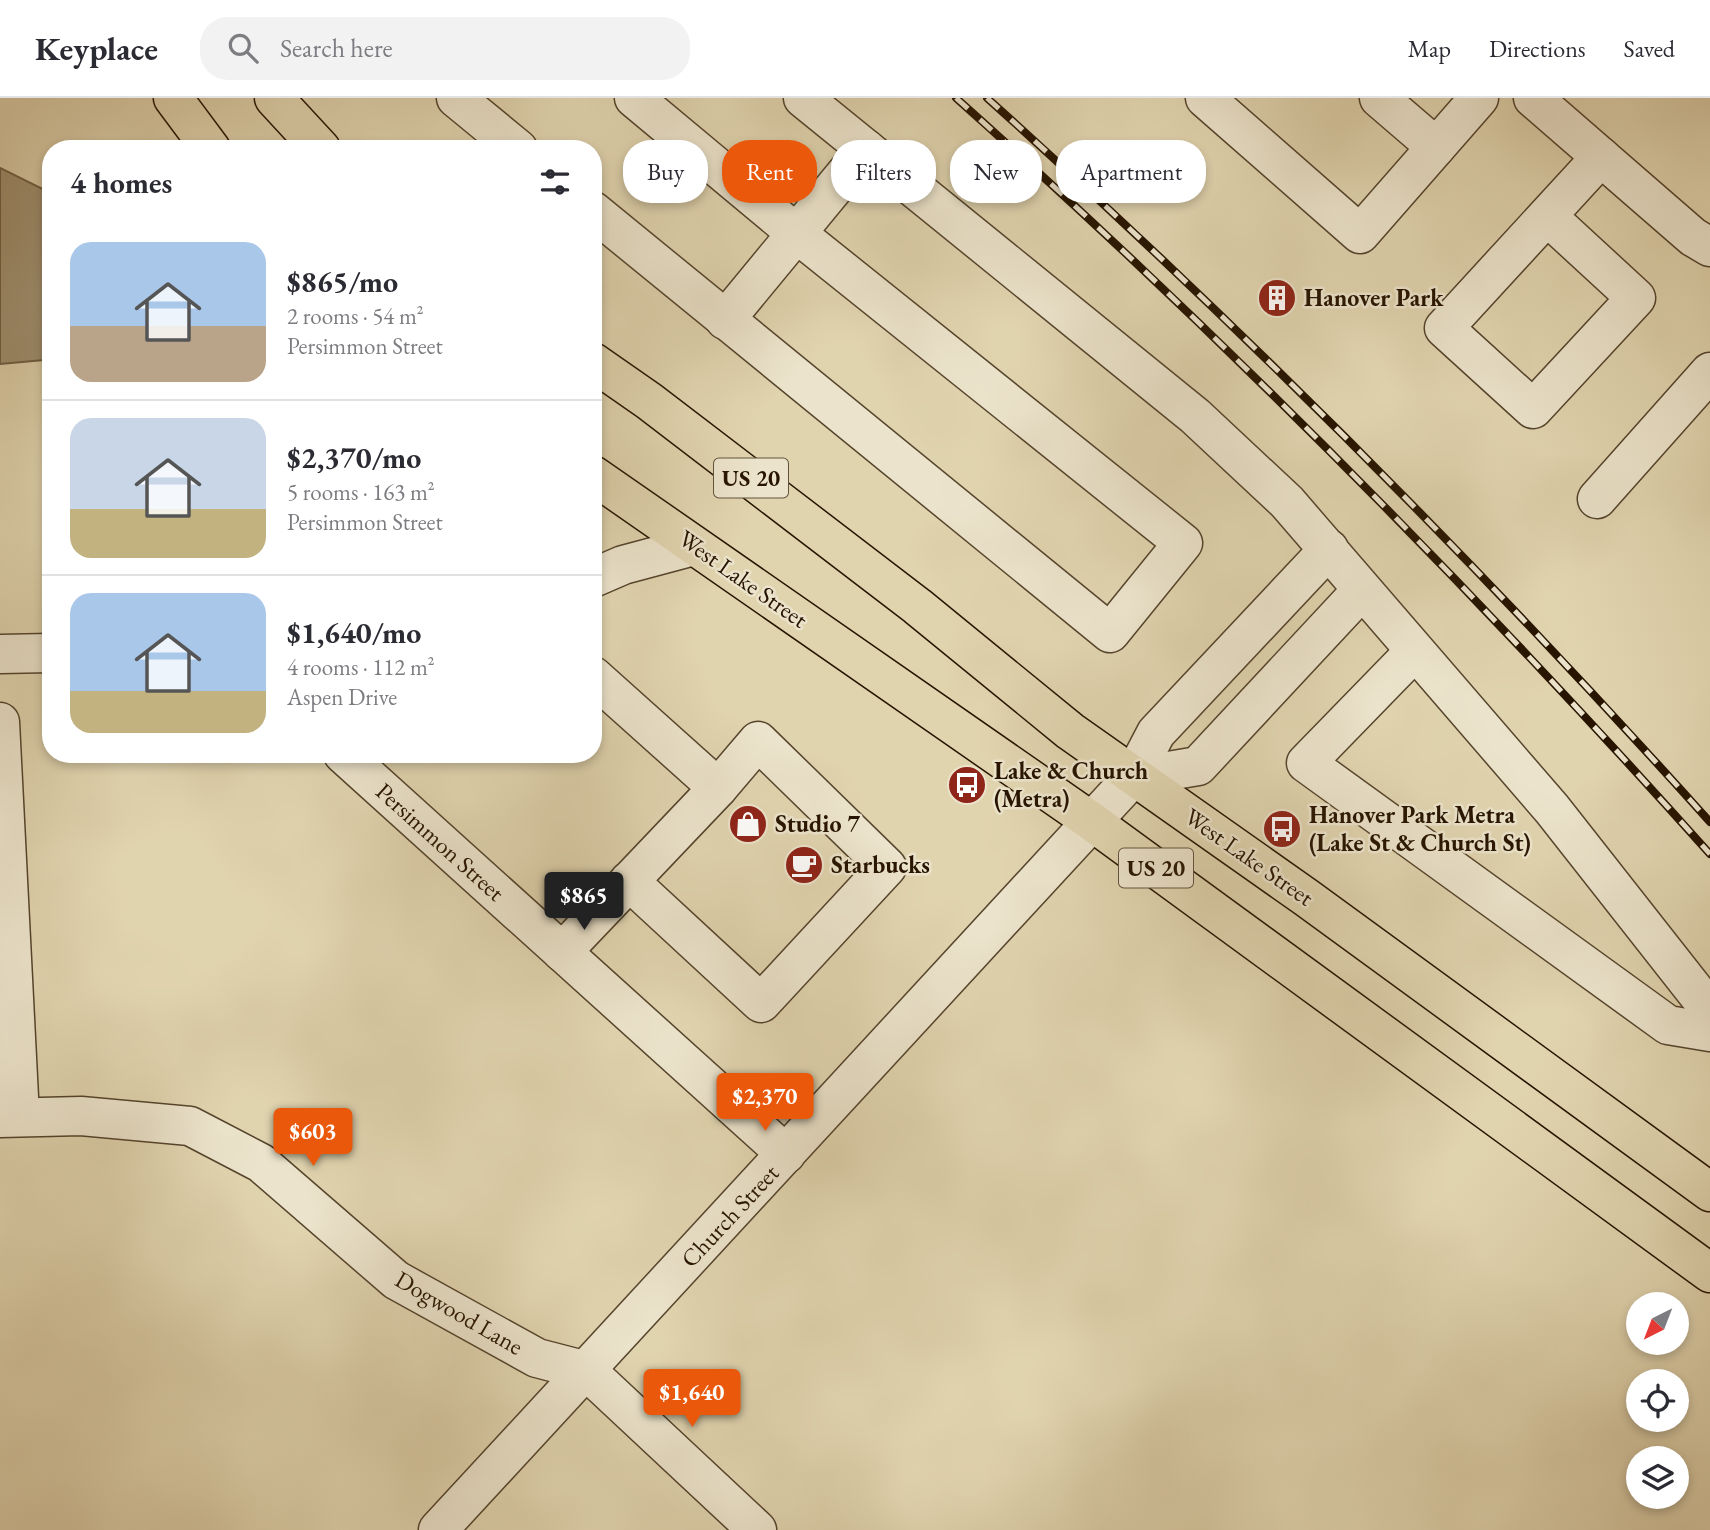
<!DOCTYPE html>
<html lang="en">
<head>
<meta charset="utf-8">
<style>
	:root { --surface:#fff; --page:#f2f2f3; --text:#2b2b33; --muted:#7c7c81; --line:#e1e1e2; --accent:#ea580c }
	body { margin:0; font-family:"EB Garamond",serif; background:var(--page); color:var(--text); height:100vh; display:flex; flex-direction:column; font-size:26px; white-space:nowrap }
	* { box-sizing:border-box; margin:0 }
	p { font-size:23px; color:var(--muted) }
	.icon { flex:none; width:38px; height:38px; fill:none; stroke:currentColor; stroke-width:2; stroke-linecap:round; stroke-linejoin:round }
	.map { position:relative; flex:1; overflow:hidden }
	.panel { position:absolute; left:42px; top:42px; width:560px; height:623px; display:flex; flex-direction:column; background:var(--surface); border-radius:28px; box-shadow:0 4px 10px #0003 }
	.panel>* { flex:none }
	.hud { position:absolute; left:623px; top:42px; width:665px; height:63px; display:flex; gap:14px }
	.needle { width:46px; rotate:222deg }
	.buttons { position:absolute; left:1626px; top:1194px; display:grid; gap:14px }
	.buttons a { display:grid; place-items:center; width:63px; height:63px; border-radius:50%; background:var(--surface); box-shadow:0 4px 10px #0003; font-size:35px }
	.price { position:absolute; translate:-50% -60px; padding:0 16px; border-radius:7px; background:var(--accent); color:#fff; font-size:23px; line-height:46px; filter:drop-shadow(0 2px 4px #0008) }
	.price::after { content:''; position:absolute; left:50%; top:42px; width:21px; height:16px; margin-left:-10px; background:inherit; clip-path:polygon(0 0,100% 0,50% 100%) }
	.price.active { background:#222; color:#fff }
	ul { padding:0; list-style:none }
	li { display:flex; align-items:center; gap:21px; height:175px; padding:0 28px }
	li+li { border-top:2px solid var(--line) }
	li span { display:grid; place-items:center; flex:none; width:196px; height:140px; border-radius:21px; color:#555 }
	li>.icon { margin-inline-start:auto }
	span .icon { width:84px; height:84px; fill:#fffc; stroke-width:1 }
	li b { font-size:30px }
	h2 { display:flex; justify-content:space-between; align-items:center; height:84px; padding:0 28px; font-size:30px }
	.pill { padding:0 24px; border-radius:28px; background:var(--surface); box-shadow:0 4px 10px #0003; font-size:24px; line-height:63px }
	.pill.active { background:var(--accent); color:#fff }
	header { display:flex; align-items:center; gap:42px; box-sizing:border-box; height:98px; padding:0 35px; background:var(--surface); border-bottom:2px solid var(--line) }
	header strong { font-size:33px }
	nav { display:flex; gap:38px; margin-inline-start:auto; font-size:24px }
	.search { width:490px; height:63px; background:var(--page); display:flex; align-items:center; gap:18px; box-sizing:border-box; padding:0 24px; border-radius:28px; color:var(--muted); font-size:26px }
	.map>svg:first-child { display:block }
</style>
</head>
<body>
<header>
<strong>Keyplace</strong>
<div class="search"><svg class="icon" aria-label="search" viewBox="0 0 24 24"><circle cx="10" cy="10" r="6"/><path d="M15 15l6 6"/></svg>Search here</div>
<nav><a>Map</a><a>Directions</a><a>Saved</a></nav>
</header>
<div class="map">
<svg width="1710" height="1432" viewBox="0 0 1710 1432">
	<rect width="100%" height="100%" fill="#e0d4af"/>
	<filter id="stains"><feTurbulence type="fractalNoise" baseFrequency=".00286" numOctaves="4"/><feColorMatrix values="0 0 0 0 .2 0 0 0 0 .09 0 0 0 0 .02 0 0 0 .5 -.17"/></filter>
	<radialGradient id="worn" r=".72"><stop offset=".6" stop-color="#630" stop-opacity="0"/><stop offset="1" stop-color="#630" stop-opacity=".3"/></radialGradient>
	<path fill="#a19374" stroke="#706046" stroke-width="2" d="M 0,70 L 51,95 L 51,254 L 44,262 L 0,266 Z"/>
	<g fill="none" stroke-linecap="round" stroke-linejoin="round">
		<defs>
			<g id="minor">
				<path d="M 456,0 L 518,51"/>
				<path d="M 803,0 L 1195,318 L 1287,404 L 1552,711 L 1710,912"/>
				<path d="M 1205,0 L 1360,136 L 1479,0"/>
				<path d="M 1379,0 L 1436,49"/>
				<path d="M 1533,0 L 1693,139 L 1710,149"/>
				<path d="M 593,113 L 1110,535 L 1183,445 L 796,135 L 634,0"/>
				<path d="M 1547,118 L 1636,200 L 1533,311 L 1444,230 L 1601,59"/>
				<path d="M 725,222 L 866,51"/>
				<path d="M 1597,401 L 1710,274"/>
				<path d="M 593,480 L 623,467 L 694,448"/>
				<path d="M 1415,553 L 1306,665 L 1668,927 L 1710,934"/>
				<path d="M 0,556 L 51,555"/>
				<path d="M 0,624 L 20,1019"/>
				<path d="M 343,656 L 786,1056"/>
				<path d="M 1133,679 L 1198,668 L 1362,492"/>
				<path d="M 629,783 L 761,905 L 887,769 L 758,643 L 718,690"/>
				<path d="M 562,854 L 718,690 L 593,578"/>
				<path d="M 0,1020 L 81,1018 L 190,1028 L 261,1065 L 396,1182 L 537,1260 L 587,1273 L 757,1432"/>
				<path d="M 438,1432 L 1133,679 L 1156,635 L 1329,451"/>
			</g>
			<g id="highway">
				<path d="M 173,0 L 211,51"/>
				<path d="M 274,0 L 321,51"/>
				<path d="M 593,264 L 649,303 L 917,508 L 1070,633 L 1307,800 L 1710,1094"/>
				<path d="M 593,377 L 1091,723 L 1710,1175"/>
			</g>
		</defs>
		<use href="#minor" stroke="#55442c" stroke-width="41"/>
		<use href="#highway" stroke="#271400" stroke-width="41"/>
		<use href="#minor" stroke="#ebe3cb" stroke-width="38"/>
		<use href="#highway" stroke="#e0d4af" stroke-width="38"/>
		<defs>
			<g id="rail">
				<path d="M 956,0 C 1222,237 1472,490 1710,756"/>
				<path d="M 987,0 C 1241,228 1482,470 1710,724"/>
			</g>
		</defs>
		<use href="#rail" stroke="#271400" stroke-width="8"/>
		<use href="#rail" stroke="#ebe3cb" stroke-width="5" stroke-dasharray="16" stroke-linecap="butt"/>
	</g>
	<defs>
		<symbol id="building-disc" viewBox="-11 -11 22 22"><circle r="9.5" fill="#8f2418" stroke="#ebe3cb"/><path d="M-4-6H4V6H1V3H-1V6H-4ZM-2.5-4.3h1.7v1.8h-1.7ZM.8-4.3h1.7v1.8H.8ZM-2.5-1h1.7V.8h-1.7ZM.8-1h1.7V.8H.8Z" fill="#fff"/></symbol>
		<symbol id="bus-disc" viewBox="-11 -11 22 22"><circle r="9.5" fill="#8f2418" stroke="#ebe3cb"/><path d="M-5-6H5V4H4V6H2V4H-2V6H-4V4H-5ZM-3.5-4V0h7V-4ZM-3.5 1.2v1.5H-2V1.2ZM2 1.2v1.5H3.5V1.2Z" fill="#fff"/></symbol>
		<symbol id="shop-disc" viewBox="-11 -11 22 22"><circle r="9.5" fill="#8f2418" stroke="#ebe3cb"/><path d="M-5-2.5h2.3a2.7 3.5 0 0 1 5.4 0H5L5.5 6h-11ZM-1.5-2.5h3a1.5 2.3 0 0 0-3 0Z" fill="#fff"/></symbol>
		<symbol id="cafe-disc" viewBox="-11 -11 22 22"><circle r="9.5" fill="#8f2418" stroke="#ebe3cb"/><path d="M-5.5-4.5H6V0H3Q3 3.5 0 3.5H-2.5Q-5.5 3.5-5.5 0ZM3-3.2v2h1.7v-2ZM-6 4.5H4V6H-6Z" fill="#fff"/></symbol>
	</defs>
	<g fill-rule="evenodd">
		<use href="#building-disc" x="1255" y="178" width="44" height="44"/>
		<use href="#bus-disc" x="945" y="665" width="44" height="44"/>
		<use href="#shop-disc" x="726" y="704" width="44" height="44"/>
		<use href="#bus-disc" x="1260" y="709" width="44" height="44"/>
		<use href="#cafe-disc" x="782" y="745" width="44" height="44"/>
	</g>
	<g text-anchor="middle" stroke-width="5" stroke-linejoin="round" paint-order="stroke">
		<g fill="#ebe3cb" stroke="#62523d" stroke-width="2">
			<rect x="714" y="360.5" width="74" height="39" rx="5"/>
			<rect x="1119" y="750.5" width="74" height="39" rx="5"/>
		</g>
		<g font-size="23" font-weight="bold" fill="#271400">
			<text x="751" y="388">US 20</text>
			<text x="1156" y="778">US 20</text>
		</g>
		<g font-size="24" font-weight="bold" fill="#271400" stroke="#ebe3cb" text-anchor="start">
			<text x="1304" y="208">Hanover Park</text>
			<text x="994" y="681">Lake &amp; Church<tspan x="994" dy="28">(Metra)</tspan></text>
			<text x="1309" y="725">Hanover Park Metra<tspan x="1309" dy="28">(Lake St &amp; Church St)</tspan></text>
			<text x="775" y="734">Studio 7</text>
			<text x="831" y="775">Starbucks</text>
		</g>
		<g font-size="24" fill="#271400" stroke="#ebe3cb">
			<text transform="translate(743 481) rotate(35)" y="8">West Lake Street</text>
			<text transform="translate(440 744) rotate(42)" y="8">Persimmon Street</text>
			<text transform="translate(1249 759) rotate(35)" y="8">West Lake Street</text>
			<text transform="translate(730 1118) rotate(-47)" y="8">Church Street</text>
			<text transform="translate(459 1215) rotate(30)" y="8">Dogwood Lane</text>
		</g>
	</g>
	<rect width="100%" height="100%" filter="url(#stains)"/>
	<rect width="100%" height="100%" fill="url(#worn)"/>
</svg>
<div class="buttons">
<a><svg class="needle" viewBox="-14 -14 28 28"><path d="M0-13l5 13h-10z" fill="#e53935"/><path d="M0 13l5-13h-10z" fill="#7c7c81"/></svg></a>
<a><svg class="icon" aria-label="locate" viewBox="0 0 24 24"><circle cx="12" cy="12" r="6"/><path d="M12 2v4M12 18v4M2 12h4M18 12h4"/></svg></a>
<a><svg class="icon" aria-label="layers" viewBox="0 0 24 24"><path d="M12 4l9 5-9 5-9-5zM3 14l9 5 9-5"/></svg></a>
</div>
<b class="price active" style="left:584px;top:834px">$865</b>
<b class="price" style="left:765px;top:1035px">$2,370</b>
<b class="price" style="left:313px;top:1070px">$603</b>
<b class="price" style="left:692px;top:1331px">$1,640</b>
<div class="hud">
<a class="pill">Buy</a>
<a class="pill active">Rent</a>
<a class="pill">Filters</a>
<a class="pill">New</a>
<a class="pill">Apartment</a>
</div>
<section class="panel">
<h2>4 homes<svg class="icon" aria-label="filters" viewBox="0 0 24 24"><path d="M4 7h16M4 17h16"/><circle cx="9" cy="7" r="2"/><circle cx="15" cy="17" r="2"/></svg></h2>
<ul>
<li><span style="background:linear-gradient(#a9c7e8 60%,#b9a48a 0)"><svg class="icon" aria-label="home" viewBox="0 0 24 24"><path d="M3 11l9-7 9 7M6 9v11h12V9"/></svg></span><div><b>$865/mo</b><p>2 rooms · 54 m²</p><p>Persimmon Street</p></div></li>
<li><span style="background:linear-gradient(#c9d6e8 65%,#c2b280 0)"><svg class="icon" aria-label="home" viewBox="0 0 24 24"><path d="M3 11l9-7 9 7M6 9v11h12V9"/></svg></span><div><b>$2,370/mo</b><p>5 rooms · 163 m²</p><p>Persimmon Street</p></div></li>
<li><span style="background:linear-gradient(#a9c7e8 70%,#c2b280 0)"><svg class="icon" aria-label="home" viewBox="0 0 24 24"><path d="M3 11l9-7 9 7M6 9v11h12V9"/></svg></span><div><b>$1,640/mo</b><p>4 rooms · 112 m²</p><p>Aspen Drive</p></div></li>
</ul>
</section>
</div>
</body>
</html>
